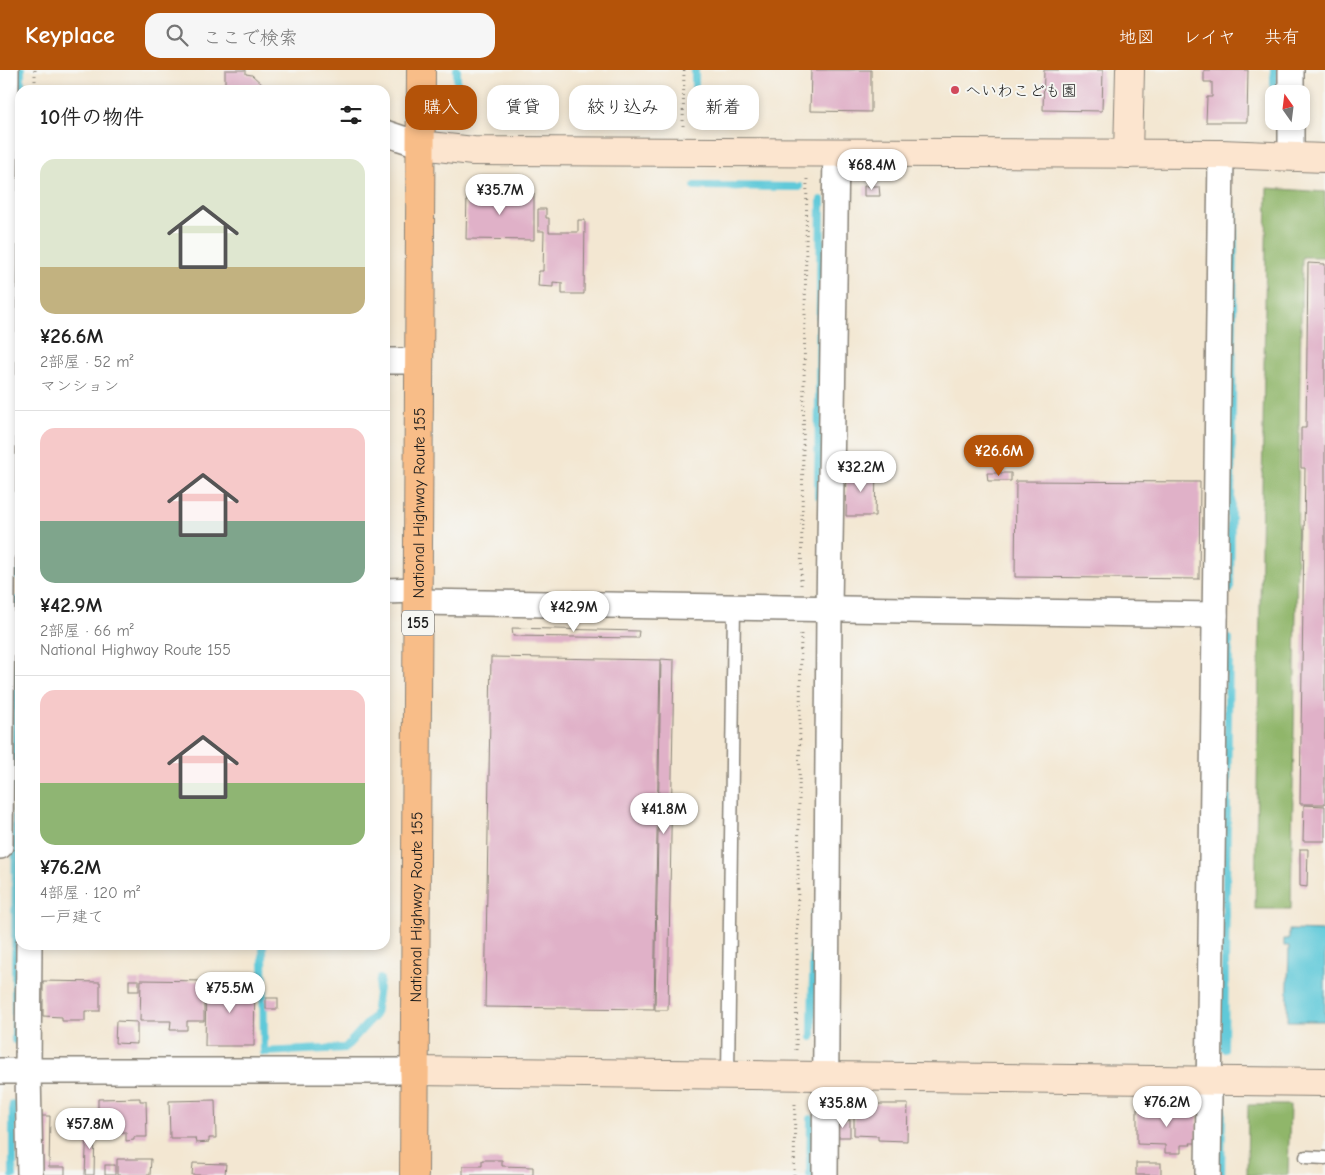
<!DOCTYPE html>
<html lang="ja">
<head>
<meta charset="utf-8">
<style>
	:root { --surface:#fff; --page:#f6f6f6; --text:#222; --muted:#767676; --line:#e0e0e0; --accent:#b45309 }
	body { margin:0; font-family:"Comic Neue","Klee One",sans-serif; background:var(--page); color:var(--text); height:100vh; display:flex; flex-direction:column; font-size:19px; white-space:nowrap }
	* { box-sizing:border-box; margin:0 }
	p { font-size:16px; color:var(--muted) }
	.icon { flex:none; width:28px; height:28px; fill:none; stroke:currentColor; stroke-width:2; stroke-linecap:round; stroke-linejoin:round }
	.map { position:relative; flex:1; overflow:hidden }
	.sheet { position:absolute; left:15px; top:15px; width:375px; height:865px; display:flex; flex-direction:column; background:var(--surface); border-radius:15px; box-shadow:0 2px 8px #0003 }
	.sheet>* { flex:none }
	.banner { position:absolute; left:405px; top:15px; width:475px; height:45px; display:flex; gap:10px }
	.needle { width:32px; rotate:346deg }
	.controls { position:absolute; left:1265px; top:15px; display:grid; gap:10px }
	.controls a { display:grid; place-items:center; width:45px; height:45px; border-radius:10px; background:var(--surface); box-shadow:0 2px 8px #0003; font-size:25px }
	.price { position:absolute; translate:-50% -42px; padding:0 11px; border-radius:18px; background:#fff; color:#222; font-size:16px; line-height:32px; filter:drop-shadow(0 1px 2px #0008) }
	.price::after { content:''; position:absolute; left:50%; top:30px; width:15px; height:11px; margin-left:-8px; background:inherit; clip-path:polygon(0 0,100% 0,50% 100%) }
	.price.current { background:var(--accent); color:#fff }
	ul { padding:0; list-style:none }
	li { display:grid; align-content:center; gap:10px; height:265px; padding:0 25px }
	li+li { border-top:1px solid var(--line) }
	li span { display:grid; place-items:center; height:155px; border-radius:15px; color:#555 }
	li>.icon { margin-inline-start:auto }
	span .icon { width:90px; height:90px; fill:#fffc; stroke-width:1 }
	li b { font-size:21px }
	h2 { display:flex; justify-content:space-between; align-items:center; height:60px; padding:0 25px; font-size:21px }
	.tag { padding:0 18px; border-radius:15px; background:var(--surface); box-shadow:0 2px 8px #0003; font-size:18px; line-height:45px }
	.tag.current { background:var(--accent); color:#fff }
	header { display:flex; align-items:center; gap:30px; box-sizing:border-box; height:70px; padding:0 25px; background:var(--accent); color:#fff }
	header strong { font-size:24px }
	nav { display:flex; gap:28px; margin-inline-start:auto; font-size:18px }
	.search { width:350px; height:45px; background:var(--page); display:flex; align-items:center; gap:12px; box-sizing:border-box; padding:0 18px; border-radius:15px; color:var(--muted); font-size:19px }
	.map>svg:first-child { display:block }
</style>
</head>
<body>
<header>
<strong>Keyplace</strong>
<div class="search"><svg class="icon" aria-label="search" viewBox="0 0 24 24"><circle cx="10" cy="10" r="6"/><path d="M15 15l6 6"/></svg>ここで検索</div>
<nav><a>地図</a><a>レイヤ</a><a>共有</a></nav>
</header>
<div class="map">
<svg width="1325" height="1105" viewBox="0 0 1325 1105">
	<rect width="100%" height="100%" fill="#f6f6f2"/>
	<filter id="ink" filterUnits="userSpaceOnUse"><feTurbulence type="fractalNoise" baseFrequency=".02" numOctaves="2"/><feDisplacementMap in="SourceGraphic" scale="10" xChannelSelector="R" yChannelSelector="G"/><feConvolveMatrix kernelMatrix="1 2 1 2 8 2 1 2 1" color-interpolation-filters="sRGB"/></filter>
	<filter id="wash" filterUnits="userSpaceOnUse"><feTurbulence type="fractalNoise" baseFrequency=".0096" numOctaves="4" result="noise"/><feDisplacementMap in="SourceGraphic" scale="20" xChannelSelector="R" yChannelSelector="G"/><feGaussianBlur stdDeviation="1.12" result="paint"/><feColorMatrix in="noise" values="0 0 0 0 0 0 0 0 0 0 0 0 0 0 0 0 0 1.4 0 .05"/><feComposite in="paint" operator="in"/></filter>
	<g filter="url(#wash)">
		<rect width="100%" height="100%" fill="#f3e7d2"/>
		<g fill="#90b66b" stroke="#566944">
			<path d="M 1267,118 L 1325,122 L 1325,187 L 1302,187 L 1291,839 L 1255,839 Z"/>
			<path d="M 1248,1035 L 1290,1035 L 1288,1105 L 1247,1105 Z"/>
		</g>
		<path fill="#5fc9d9" stroke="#3e727a" d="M 1289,860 L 1325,861 L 1325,951 L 1287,951 L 1289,876 L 1284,876 L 1284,869 L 1289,869 Z"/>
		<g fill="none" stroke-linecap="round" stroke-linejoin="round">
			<g stroke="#5fc9d9" stroke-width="8">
				<path d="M 21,20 L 21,0"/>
				<path d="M 1274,24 L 1274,0"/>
				<path d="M 457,25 L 457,0"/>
				<path d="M 695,49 L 695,0"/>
				<path d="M 695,116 L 799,117"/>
				<path d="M 18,280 L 20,80"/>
				<path d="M 818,425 L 821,130"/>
				<path d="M 17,506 L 18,299"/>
				<path d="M 1230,519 L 1234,144"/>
				<path d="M 263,875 L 264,982 L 345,978 L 375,945 L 380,909"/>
				<path d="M 812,967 L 814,844"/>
				<path d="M 15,970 L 17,530"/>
				<path d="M 1224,978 L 1229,569"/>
				<path d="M 13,1035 L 13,1105"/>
				<path d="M 810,1105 L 811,1049"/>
				<path d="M 1221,1105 L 1222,1038"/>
			</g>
		</g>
		<g id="blocks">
			<g fill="#e0b1c8">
				<path d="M 225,0 L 246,0 L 246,4 L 252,5 L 263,15 L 263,20 L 225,20 Z"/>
				<path d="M 811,0 L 871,0 L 871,42 L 810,41 Z"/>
				<path d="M 1044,0 L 1103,0 L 1102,41 L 1043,40 Z"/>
				<path d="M 1204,0 L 1248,0 L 1247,52 L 1206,52 L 1207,27 L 1212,27 L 1212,12 L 1204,12 Z"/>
				<path d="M 864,116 L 879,116 L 880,126 L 864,126 Z"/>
				<path d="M 467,123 L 534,123 L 534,170 L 466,169 Z"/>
				<path d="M 538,139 L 546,139 L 546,148 L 549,148 L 549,162 L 578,162 L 578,150 L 585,150 L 584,224 L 562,224 L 562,213 L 553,212 L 553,217 L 538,216 L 539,201 L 543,201 L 544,161 L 538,161 Z"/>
				<path d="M 1308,193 L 1325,194 L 1325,734 L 1300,734 L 1305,398 L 1301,398 L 1301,358 L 1306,358 Z"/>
				<path d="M 847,400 L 876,400 L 875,446 L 846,446 Z"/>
				<path d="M 987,403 L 1011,403 L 1011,411 L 988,411 Z"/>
				<path d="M 1016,411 L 1200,412 L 1199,509 L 1015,507 Z"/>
				<path d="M 512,558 L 639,561 L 638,568 L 513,566 Z"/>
				<path d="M 491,587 L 660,590 L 654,939 L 485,937 Z"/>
				<path d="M 661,589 L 674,590 L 668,940 L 655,940 Z"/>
				<path d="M 1304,735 L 1325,736 L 1325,771 L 1303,771 Z"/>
				<path d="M 1300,779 L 1308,779 L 1307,817 L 1300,816 Z"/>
				<rect x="129" y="910" width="10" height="11"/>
				<path d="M 141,910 L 204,911 L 204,951 L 187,951 L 187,960 L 170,960 L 171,951 L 140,951 Z"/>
				<path d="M 43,911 L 100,912 L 100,941 L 85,941 L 85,951 L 62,951 L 62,947 L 43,946 Z"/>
				<path d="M 206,912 L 255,913 L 254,976 L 205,976 Z"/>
				<rect x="266" y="928" width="12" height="11"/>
				<path d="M 116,951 L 137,952 L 137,974 L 115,973 Z"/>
				<path d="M 140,1028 L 140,1031 L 146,1031 L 147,1067 L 134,1067 L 134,1070 L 126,1071 L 126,1062 L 98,1063 L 98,1029 Z"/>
				<path d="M 215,1030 L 216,1068 L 209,1068 L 209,1072 L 196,1073 L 195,1068 L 170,1068 L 169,1031 Z"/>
				<path d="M 854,1034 L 908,1034 L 907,1071 L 878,1070 L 878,1066 L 854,1065 Z"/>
				<path d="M 1137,1039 L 1191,1039 L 1191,1042 L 1196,1041 L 1195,1045 L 1198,1045 L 1197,1073 L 1190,1073 L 1191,1075 L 1181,1075 L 1181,1083 L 1165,1083 L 1165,1075 L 1137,1074 Z"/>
				<path d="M 41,1046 L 50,1046 L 49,1097 L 65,1097 L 65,1105 L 40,1105 Z"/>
				<path d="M 836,1050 L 850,1050 L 850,1067 L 835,1067 Z"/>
				<path d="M 87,1054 L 95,1054 L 94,1105 L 85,1105 Z"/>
				<path d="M 117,1089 L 151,1089 L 150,1105 L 117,1105 Z"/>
				<path d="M 482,1090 L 502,1090 L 502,1096 L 533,1097 L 533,1105 L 463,1105 L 463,1096 L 482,1096 Z"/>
				<path d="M 193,1093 L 226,1094 L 225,1105 L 192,1105 Z"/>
				<rect x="1136" y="1093" width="25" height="12"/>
				<rect x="105" y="1095" width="10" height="10"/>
			</g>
		</g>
	</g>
	<g filter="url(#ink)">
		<use href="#blocks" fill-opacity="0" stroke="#888277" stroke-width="1"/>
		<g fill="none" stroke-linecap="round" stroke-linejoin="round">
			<defs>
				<g id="lane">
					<path d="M 728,1005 L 734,537"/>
					<path d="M 1306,1087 L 1325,1088"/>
				</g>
				<g id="street">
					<path d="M 1291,24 L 1291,0"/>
					<path d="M 385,63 L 421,75"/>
					<path d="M 1291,86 L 1291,51"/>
					<path d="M 385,291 L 419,291"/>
					<path d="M 385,521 L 418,520"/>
					<path d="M 418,532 L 1215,545"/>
					<path d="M 0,776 L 6,0"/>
					<path d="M 29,875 L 28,1001 L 30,1105"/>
					<path d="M 0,1001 L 414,1001"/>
					<path d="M 825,1105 L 829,539 L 836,83"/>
					<path d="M 1208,1105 L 1221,84"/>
				</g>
				<g id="secondary">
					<path d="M 421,75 L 473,81 L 1221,84 L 1325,88"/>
					<path d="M 1128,84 L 1130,0"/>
					<path d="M 414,1001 L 1325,1012"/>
				</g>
				<g id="highway">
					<path id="s1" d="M 414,1105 L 421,0"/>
				</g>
			</defs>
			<use href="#lane" stroke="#888277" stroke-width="15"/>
			<use href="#street" stroke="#888277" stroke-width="28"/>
			<use href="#secondary" stroke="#888277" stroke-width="30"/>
			<use href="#highway" stroke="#888277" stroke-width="30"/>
			<g stroke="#888277" stroke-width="3" stroke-dasharray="1 4" stroke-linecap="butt">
				<path d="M 35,0 L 35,20"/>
				<path d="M 683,56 L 684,0"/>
				<path d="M 801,515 L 807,108"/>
				<path d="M 796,980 L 801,563"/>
				<path d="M 794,1105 L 795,1031"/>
			</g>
			<use href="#lane" stroke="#fff" stroke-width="12"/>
			<use href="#street" stroke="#fff" stroke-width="25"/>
			<use href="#secondary" stroke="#fce5cf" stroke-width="28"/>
			<use href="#highway" stroke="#f8bd88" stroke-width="28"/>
		</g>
	</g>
	<circle fill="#d1495b" stroke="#f6f6f2" stroke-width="2" cx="955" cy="20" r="5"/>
	<g text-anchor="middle" stroke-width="4" stroke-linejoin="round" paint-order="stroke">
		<rect fill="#f6f6f2" stroke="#5d5d5c" stroke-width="1" x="402" y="540.5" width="32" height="25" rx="4"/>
		<g font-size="15" font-weight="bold" fill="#1c1c1c">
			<text x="418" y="558">155</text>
		</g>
		<g font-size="16" fill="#1c1c1c" stroke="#f6f6f2" text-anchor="start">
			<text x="965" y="26">へいわこども園</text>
		</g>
		<g font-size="16" fill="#1c1c1c" stroke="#f6f6f2">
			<text dy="6" stroke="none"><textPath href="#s1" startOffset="672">National Highway Route 155</textPath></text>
			<text dy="6" stroke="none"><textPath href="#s1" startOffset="268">National Highway Route 155</textPath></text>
		</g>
	</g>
</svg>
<div class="controls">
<a><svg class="needle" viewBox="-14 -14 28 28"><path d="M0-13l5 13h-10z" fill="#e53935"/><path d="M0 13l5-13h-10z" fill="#767676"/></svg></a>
</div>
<b class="price" style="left:872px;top:121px">¥68.4M</b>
<b class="price" style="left:500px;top:146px">¥35.7M</b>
<b class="price current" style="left:999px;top:407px">¥26.6M</b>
<b class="price" style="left:861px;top:423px">¥32.2M</b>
<b class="price" style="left:574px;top:563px">¥42.9M</b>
<b class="price" style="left:664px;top:765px">¥41.8M</b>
<b class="price" style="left:230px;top:944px">¥75.5M</b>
<b class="price" style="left:1167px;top:1058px">¥76.2M</b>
<b class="price" style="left:843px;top:1059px">¥35.8M</b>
<b class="price" style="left:90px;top:1080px">¥57.8M</b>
<div class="banner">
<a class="tag current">購入</a>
<a class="tag">賃貸</a>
<a class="tag">絞り込み</a>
<a class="tag">新着</a>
</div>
<section class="sheet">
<h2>10件の物件<svg class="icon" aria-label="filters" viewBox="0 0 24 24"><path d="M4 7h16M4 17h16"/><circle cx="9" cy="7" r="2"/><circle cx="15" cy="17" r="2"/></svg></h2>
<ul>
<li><span style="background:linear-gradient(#dfe7d0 70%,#c2b280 0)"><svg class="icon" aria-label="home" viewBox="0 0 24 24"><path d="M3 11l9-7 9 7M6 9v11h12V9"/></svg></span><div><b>¥26.6M</b><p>2部屋 · 52 m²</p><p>マンション</p></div></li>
<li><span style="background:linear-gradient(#f6c9c9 60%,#7fa58c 0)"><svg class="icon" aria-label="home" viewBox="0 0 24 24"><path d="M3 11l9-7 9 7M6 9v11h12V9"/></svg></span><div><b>¥42.9M</b><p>2部屋 · 66 m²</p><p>National Highway Route 155</p></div></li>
<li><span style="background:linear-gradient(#f6c9c9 60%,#8fb573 0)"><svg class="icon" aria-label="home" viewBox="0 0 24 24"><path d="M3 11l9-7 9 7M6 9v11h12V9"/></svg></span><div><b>¥76.2M</b><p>4部屋 · 120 m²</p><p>一戸建て</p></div></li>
</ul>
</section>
</div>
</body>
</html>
